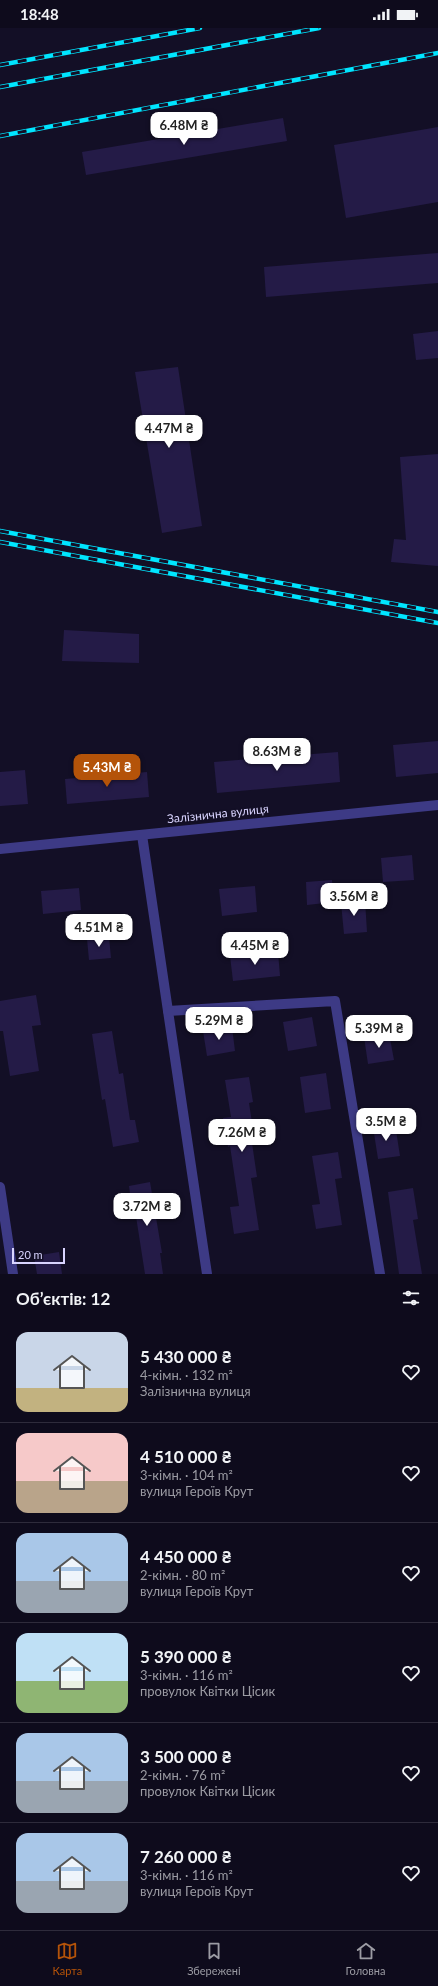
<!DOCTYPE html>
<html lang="uk">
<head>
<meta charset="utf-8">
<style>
	:root { --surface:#0e0b1c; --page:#171425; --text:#f1f3f6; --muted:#9b9ba3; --line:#2e2b3b; --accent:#b45309 }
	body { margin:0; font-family:Lato,sans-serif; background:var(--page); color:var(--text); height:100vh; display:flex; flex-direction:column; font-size:15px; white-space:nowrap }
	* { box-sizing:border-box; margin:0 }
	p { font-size:13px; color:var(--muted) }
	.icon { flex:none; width:22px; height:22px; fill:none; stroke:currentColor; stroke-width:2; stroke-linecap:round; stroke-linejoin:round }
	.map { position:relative; height:1246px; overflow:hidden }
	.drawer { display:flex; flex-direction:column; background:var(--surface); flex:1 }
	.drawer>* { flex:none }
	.scale { position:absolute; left:12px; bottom:10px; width:53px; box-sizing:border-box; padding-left:4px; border:2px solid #d9d4ff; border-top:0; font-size:11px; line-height:14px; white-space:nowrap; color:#d9d4ff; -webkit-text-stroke:3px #130f26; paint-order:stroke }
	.price { position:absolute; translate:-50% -34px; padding:0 9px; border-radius:8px; background:#fff; color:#222; font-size:13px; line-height:26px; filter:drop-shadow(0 1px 2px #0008) }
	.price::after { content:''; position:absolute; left:50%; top:24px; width:12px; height:9px; margin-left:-6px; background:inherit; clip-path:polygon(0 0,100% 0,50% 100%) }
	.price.selected { background:var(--accent); color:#fff }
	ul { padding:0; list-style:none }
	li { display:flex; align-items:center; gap:12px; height:100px; padding:0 16px }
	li+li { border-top:1px solid var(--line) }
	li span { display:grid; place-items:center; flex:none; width:112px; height:80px; border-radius:12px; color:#555 }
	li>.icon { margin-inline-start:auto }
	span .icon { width:48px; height:48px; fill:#fffc; stroke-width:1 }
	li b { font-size:17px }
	h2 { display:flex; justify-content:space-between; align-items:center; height:48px; padding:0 16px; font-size:17px }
	.status { display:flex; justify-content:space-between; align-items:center; height:28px; padding:0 20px; background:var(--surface); direction:ltr }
	.status svg { height:11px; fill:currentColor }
	.tab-bar { display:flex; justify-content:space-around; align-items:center; height:56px; border-top:1px solid var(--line); background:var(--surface); font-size:11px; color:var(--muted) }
	.tab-bar a { display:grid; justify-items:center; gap:2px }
	.tab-bar .selected { color:var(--accent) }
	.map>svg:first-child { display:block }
</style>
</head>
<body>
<div class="status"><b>18:48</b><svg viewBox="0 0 49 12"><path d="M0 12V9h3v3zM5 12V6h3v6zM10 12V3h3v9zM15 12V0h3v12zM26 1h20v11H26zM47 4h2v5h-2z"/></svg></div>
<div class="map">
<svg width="438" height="1246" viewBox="0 0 438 1246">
	<rect width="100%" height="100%" fill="#130f26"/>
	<g fill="#241b47">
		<path d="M 283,90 L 287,113 L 86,147 L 82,124 Z"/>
		<path d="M 438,99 L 438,174 L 346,190 L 334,117 Z"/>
		<path d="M 438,225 L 438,255 L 266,269 L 264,239 Z"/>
		<path d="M 438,303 L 438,330 L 416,332 L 413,306 Z"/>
		<path d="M 178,339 L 202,498 L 162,505 L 135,344 Z"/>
		<path d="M 438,426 L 438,538 L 391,534 L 394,511 L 406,512 L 400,429 Z"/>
		<path d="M 64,602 L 139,606 L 139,635 L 62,633 Z"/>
		<path d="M 438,713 L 438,745 L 396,749 L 393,717 Z"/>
		<path d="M 338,724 L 340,754 L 217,765 L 214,734 Z"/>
		<path d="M 25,742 L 28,776 L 0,778 L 0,744 Z"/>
		<path d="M 147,744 L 149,769 L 67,776 L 65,751 Z"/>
		<path d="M 412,827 L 414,852 L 383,854 L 381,830 Z"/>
		<path d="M 332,852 L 334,874 L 307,877 L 306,854 Z"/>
		<path d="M 255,858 L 257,884 L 222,888 L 219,861 Z"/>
		<path d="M 79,860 L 81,882 L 43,886 L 41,863 Z"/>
		<path d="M 365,872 L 367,904 L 344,906 L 341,875 Z"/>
		<path d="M 109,909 L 111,930 L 89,932 L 87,911 Z"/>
		<path d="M 278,924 L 280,948 L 233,953 L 230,928 Z"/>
		<path d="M 36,967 L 41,997 L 32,998 L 39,1043 L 10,1048 L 3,1003 L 0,1003 L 0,973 Z"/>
		<path d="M 312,989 L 317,1018 L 288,1023 L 283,994 Z"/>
		<path d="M 232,999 L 235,1023 L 207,1028 L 203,1003 Z"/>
		<path d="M 112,1003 L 119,1046 L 123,1045 L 130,1092 L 135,1092 L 139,1114 L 113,1119 L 105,1071 L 102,1072 L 92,1006 Z"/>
		<path d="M 389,1005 L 394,1032 L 368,1036 L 364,1009 Z"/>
		<path d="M 326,1045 L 331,1081 L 305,1085 L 300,1049 Z"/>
		<path d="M 249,1049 L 253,1074 L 249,1075 L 255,1114 L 252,1115 L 257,1149 L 251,1150 L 259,1202 L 234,1206 L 230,1179 L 239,1178 L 230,1118 L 228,1119 L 223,1090 L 231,1089 L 225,1052 Z"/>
		<path d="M 395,1096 L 400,1128 L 378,1131 L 373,1099 Z"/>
		<path d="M 338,1124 L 342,1150 L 335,1151 L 342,1197 L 316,1201 L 312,1177 L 320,1176 L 312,1128 Z"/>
		<path d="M 150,1154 L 162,1225 L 160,1225 L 163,1246 L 145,1246 L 135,1182 L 132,1182 L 129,1158 Z"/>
		<path d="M 413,1160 L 418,1191 L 413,1192 L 422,1246 L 399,1246 L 388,1164 Z"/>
		<path d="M 59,1224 L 62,1246 L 37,1246 L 34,1228 Z"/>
	</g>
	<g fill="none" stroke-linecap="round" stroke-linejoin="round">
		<g stroke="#3d3a85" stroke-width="10">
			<path d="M 142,807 L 168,983"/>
			<path d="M 0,821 L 438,777"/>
			<path d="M 0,1159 L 13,1246"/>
			<path d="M 207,1246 L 168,983 L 335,973 L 380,1246"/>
		</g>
		<defs>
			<g id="rail">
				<path d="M 0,37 L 200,0"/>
				<path d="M 0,59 L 319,0"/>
				<path d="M 0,108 L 438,25"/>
				<path d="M 0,503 L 438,584"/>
				<path d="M 0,514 L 438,595"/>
			</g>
		</defs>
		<use href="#rail" stroke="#00e5ff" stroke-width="4.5"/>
		<use href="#rail" stroke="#130f26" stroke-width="3" stroke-dasharray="9" stroke-linecap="butt"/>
	</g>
	<g text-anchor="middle" stroke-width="3.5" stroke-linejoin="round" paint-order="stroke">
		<g font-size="12" fill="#d9d4ff" stroke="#130f26">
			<text transform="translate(218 786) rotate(-6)" y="4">Залізнична вулиця</text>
		</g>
	</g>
</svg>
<div class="scale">20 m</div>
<b class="price" style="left:184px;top:118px">6.48M ₴</b>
<b class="price" style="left:169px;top:421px">4.47M ₴</b>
<b class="price" style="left:277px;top:744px">8.63M ₴</b>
<b class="price selected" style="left:107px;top:760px">5.43M ₴</b>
<b class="price" style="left:354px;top:889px">3.56M ₴</b>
<b class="price" style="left:99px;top:920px">4.51M ₴</b>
<b class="price" style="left:255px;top:938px">4.45M ₴</b>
<b class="price" style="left:219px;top:1013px">5.29M ₴</b>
<b class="price" style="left:379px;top:1021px">5.39M ₴</b>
<b class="price" style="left:386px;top:1114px">3.5M ₴</b>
<b class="price" style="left:242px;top:1125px">7.26M ₴</b>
<b class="price" style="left:147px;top:1199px">3.72M ₴</b>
</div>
<section class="drawer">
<h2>Об’єктів: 12<svg class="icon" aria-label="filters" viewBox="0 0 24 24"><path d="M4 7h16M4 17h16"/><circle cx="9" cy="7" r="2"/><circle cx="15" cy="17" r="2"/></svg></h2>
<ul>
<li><span style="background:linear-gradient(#c9d6e8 70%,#c2b280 0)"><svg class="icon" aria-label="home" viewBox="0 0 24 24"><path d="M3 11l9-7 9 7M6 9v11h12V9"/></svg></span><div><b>5 430 000 ₴</b><p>4-кімн. · 132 m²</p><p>Залізнична вулиця</p></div><svg class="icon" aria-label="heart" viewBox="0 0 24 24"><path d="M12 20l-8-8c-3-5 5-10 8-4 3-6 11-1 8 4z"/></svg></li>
<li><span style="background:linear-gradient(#f6c9c9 60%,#b9a48a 0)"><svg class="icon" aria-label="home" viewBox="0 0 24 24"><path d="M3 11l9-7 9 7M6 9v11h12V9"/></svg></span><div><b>4 510 000 ₴</b><p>3-кімн. · 104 m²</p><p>вулиця Героїв Крут</p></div><svg class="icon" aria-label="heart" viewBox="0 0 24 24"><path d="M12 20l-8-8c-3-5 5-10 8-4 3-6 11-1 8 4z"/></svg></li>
<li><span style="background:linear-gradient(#a9c7e8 60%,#9aa5b1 0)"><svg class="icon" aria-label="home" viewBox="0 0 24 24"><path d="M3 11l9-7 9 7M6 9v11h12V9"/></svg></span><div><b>4 450 000 ₴</b><p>2-кімн. · 80 m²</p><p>вулиця Героїв Крут</p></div><svg class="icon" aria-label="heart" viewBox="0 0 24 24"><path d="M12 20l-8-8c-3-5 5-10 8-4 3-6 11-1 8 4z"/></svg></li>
<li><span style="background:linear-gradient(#bfe0f5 60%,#8fb573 0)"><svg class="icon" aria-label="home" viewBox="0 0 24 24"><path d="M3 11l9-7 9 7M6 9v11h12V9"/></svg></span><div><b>5 390 000 ₴</b><p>3-кімн. · 116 m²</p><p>провулок Квітки Цісик</p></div><svg class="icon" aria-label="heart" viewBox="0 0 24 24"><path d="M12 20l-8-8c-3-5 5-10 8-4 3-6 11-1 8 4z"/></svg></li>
<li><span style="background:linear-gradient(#a9c7e8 60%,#9aa5b1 0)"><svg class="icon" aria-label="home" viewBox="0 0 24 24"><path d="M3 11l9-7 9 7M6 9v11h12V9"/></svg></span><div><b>3 500 000 ₴</b><p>2-кімн. · 76 m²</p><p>провулок Квітки Цісик</p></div><svg class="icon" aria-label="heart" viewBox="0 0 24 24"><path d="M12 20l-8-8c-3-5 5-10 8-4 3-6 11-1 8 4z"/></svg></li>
<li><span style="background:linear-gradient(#a9c7e8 60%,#9aa5b1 0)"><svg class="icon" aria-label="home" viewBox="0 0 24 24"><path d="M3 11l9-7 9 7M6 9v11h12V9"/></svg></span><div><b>7 260 000 ₴</b><p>3-кімн. · 116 m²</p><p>вулиця Героїв Крут</p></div><svg class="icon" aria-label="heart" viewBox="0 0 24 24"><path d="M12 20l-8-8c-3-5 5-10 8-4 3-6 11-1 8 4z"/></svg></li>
</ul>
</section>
<nav class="tab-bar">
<a class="selected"><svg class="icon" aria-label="map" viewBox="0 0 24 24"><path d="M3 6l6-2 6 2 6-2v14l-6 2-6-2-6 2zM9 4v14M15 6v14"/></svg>Карта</a>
<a><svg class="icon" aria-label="saved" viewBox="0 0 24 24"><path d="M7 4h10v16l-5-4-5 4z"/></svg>Збережені</a>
<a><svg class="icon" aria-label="home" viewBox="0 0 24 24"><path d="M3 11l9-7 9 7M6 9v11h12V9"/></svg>Головна</a>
</nav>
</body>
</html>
